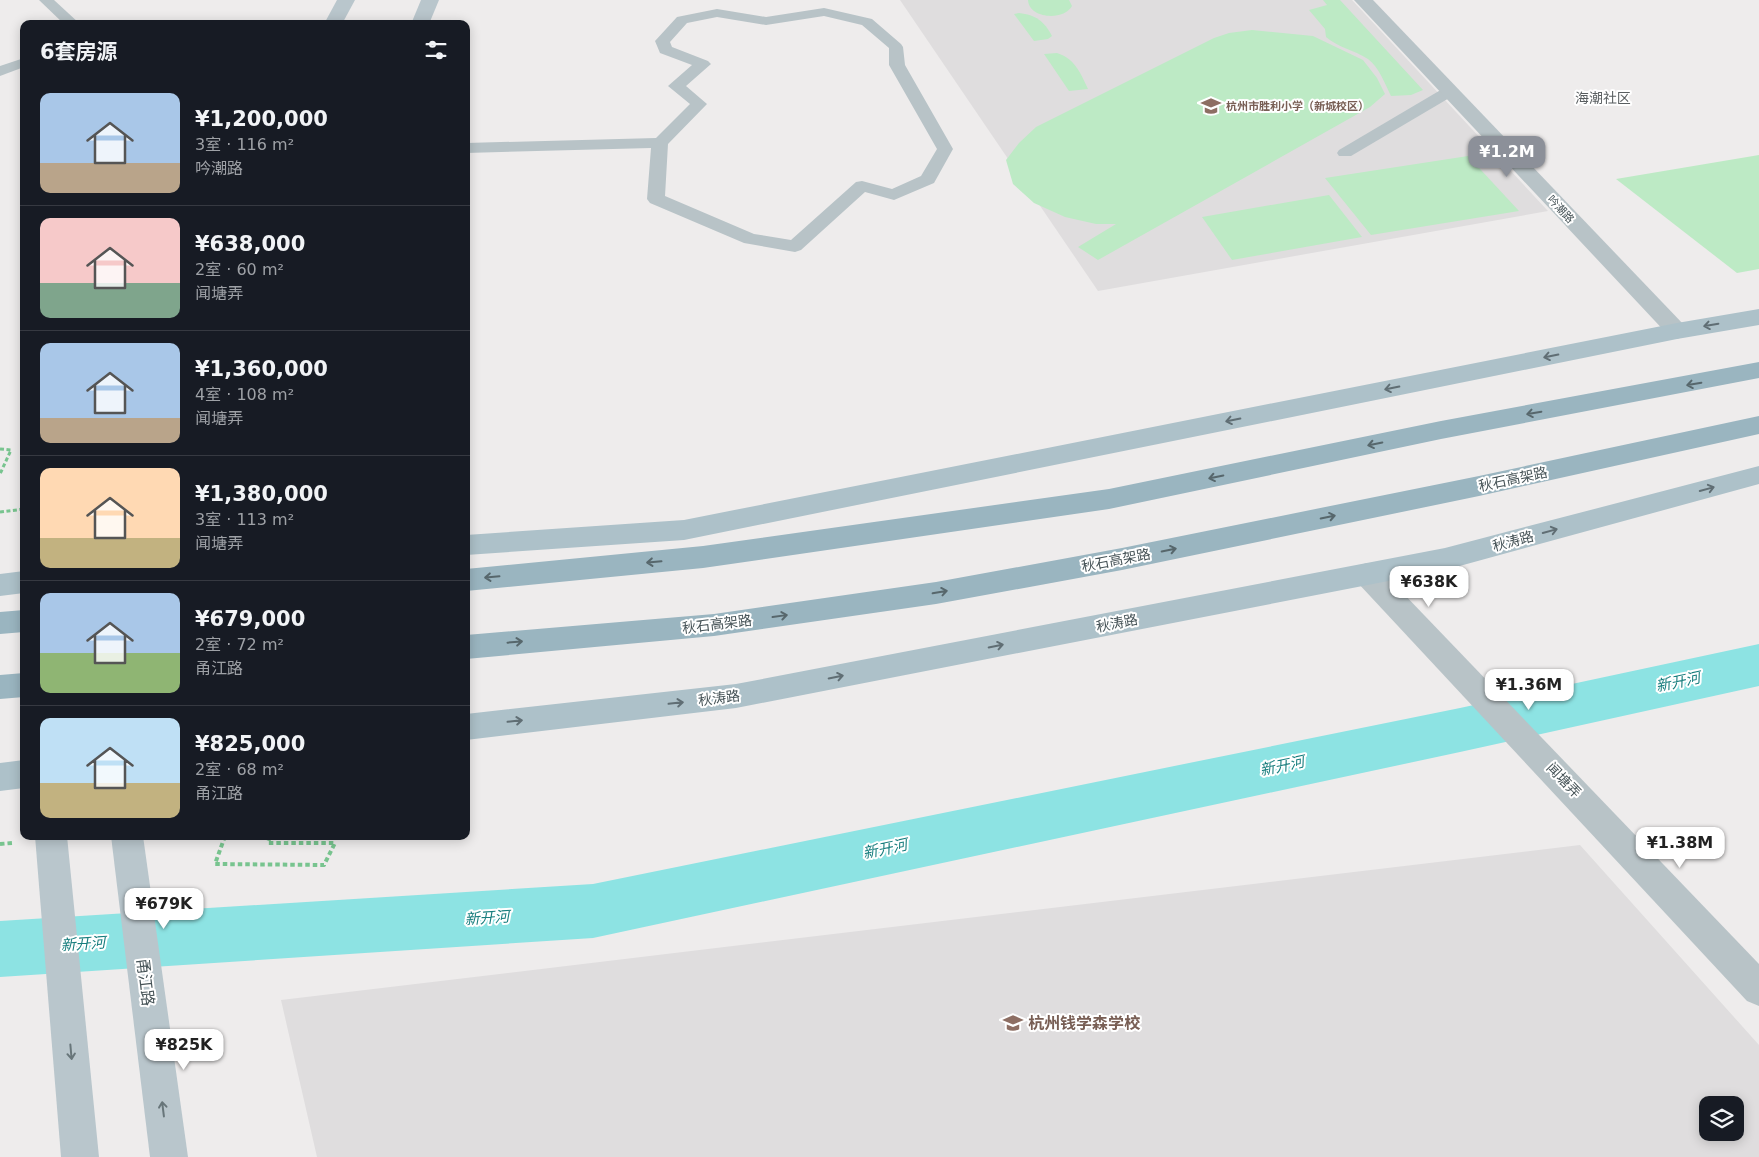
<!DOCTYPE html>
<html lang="zh">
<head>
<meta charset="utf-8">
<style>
	:root { --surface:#171b24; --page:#20242c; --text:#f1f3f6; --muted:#9ea1a6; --line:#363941; --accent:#8c9099 }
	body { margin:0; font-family:"DejaVu Sans","Noto Sans SC",sans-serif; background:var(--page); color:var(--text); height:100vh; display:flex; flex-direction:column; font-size:19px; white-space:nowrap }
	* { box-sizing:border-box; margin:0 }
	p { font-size:16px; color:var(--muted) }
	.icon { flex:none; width:28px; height:28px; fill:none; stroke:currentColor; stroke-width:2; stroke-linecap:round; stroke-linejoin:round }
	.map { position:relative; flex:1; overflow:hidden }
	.sheet { position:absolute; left:20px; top:20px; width:450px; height:820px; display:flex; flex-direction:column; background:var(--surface); border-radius:10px; box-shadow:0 2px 12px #0003 }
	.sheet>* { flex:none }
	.buttons { position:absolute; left:1699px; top:1096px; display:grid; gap:10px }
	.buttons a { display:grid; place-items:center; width:45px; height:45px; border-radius:10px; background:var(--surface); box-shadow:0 2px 12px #0003; font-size:25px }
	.price { position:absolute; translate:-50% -42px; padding:0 11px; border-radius:10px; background:#fff; color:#222; font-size:16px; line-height:32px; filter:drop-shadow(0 1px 2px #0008) }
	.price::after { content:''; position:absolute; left:50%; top:30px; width:15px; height:11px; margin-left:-8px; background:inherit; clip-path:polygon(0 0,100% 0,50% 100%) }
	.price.on { background:var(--accent); color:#fff }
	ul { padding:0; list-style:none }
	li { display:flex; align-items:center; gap:15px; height:125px; padding:0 20px }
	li+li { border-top:1px solid var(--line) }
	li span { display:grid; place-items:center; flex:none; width:140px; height:100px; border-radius:10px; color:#555 }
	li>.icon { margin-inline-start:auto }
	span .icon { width:60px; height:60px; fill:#fffc; stroke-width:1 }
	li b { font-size:21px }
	h2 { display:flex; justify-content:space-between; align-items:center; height:60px; padding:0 20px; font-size:21px }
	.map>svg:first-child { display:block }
</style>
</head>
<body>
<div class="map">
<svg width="1759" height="1157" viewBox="0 0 1759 1157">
	<rect width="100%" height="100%" fill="#eeecec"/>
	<g fill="#dfddde" fill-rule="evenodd">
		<path d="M 900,0 L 1352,0 L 1548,211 L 1098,291 Z"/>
		<path d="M 1580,845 L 1759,1045 L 1759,1157 L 317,1157 L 281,1000 ZM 1708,1105 L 1735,1105 L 1735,1132 L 1708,1132 Z"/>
	</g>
	<g fill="#bdeac5">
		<path d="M 1028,0 L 1069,0 L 1072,6 C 1064,21 1029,19 1028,0 Z"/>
		<path d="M 1323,0 L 1340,0 L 1423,90 L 1411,95 L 1391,96 C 1385,84 1379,67 1368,59 C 1354,50 1339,48 1326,37 L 1325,29 L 1309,10 L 1327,5 Z"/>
		<path d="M 1019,13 C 1036,15 1044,21 1052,36 L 1048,39 L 1034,41 L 1014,14 Z"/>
		<path d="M 1252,30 L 1313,36 L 1363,60 L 1377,78 L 1385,94 L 1370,107 L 1098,260 L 1078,247 L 1116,224 L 1096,224 L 1065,217 L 1034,203 L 1013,184 L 1006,160 L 1019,143 L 1036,127 L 1214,38 L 1229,33 Z"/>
		<path d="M 1057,53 C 1075,59 1080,72 1088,89 L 1069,91 L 1044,54 Z"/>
		<path d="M 1759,155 L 1759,269 L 1737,273 L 1616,179 Z"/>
		<path d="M 1468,156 L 1519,211 L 1371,235 L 1325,178 Z"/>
		<path d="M 1329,195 L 1362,237 L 1232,260 L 1202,217 Z"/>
	</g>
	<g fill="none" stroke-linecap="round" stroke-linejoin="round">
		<path fill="#8de3e3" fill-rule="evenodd" d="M 1759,644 L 1759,686 L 1460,752 L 593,938 L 0,977 L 0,921 L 593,884 L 1460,708 Z"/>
		<g stroke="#78c48f" stroke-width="3" stroke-dasharray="4 2.5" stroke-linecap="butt">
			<path d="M 0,449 L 11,450 L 0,474"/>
			<path d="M 0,512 L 24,509"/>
		</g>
		<g stroke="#78c48f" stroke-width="4" stroke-dasharray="4.5 3" stroke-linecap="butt">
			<path d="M 225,836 L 215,864 L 324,865 L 335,843 L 268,843 L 270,836"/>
			<path d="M 0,844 L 12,843"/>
		</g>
		<g fill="#b8c3c7" fill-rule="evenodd">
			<path d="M 39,0 L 54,0 L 80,24 L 64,24 Z"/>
			<path d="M 824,8 L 872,19 L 901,44 L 903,47 L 905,65 L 953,149 L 934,183 L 894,200 L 865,192 L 801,250 L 795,252 L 744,243 L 650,203 L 647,199 L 651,148 L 466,153 L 466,143 L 656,138 L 690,104 L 668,86 L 692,65 L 660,53 L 655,41 L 677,17 L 717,9 L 766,17 ZM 824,16 L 862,25 L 889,48 L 889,65 L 937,149 L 921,176 L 892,189 L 862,181 L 856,182 L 791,240 L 754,234 L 665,196 L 668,144 L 707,104 L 686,86 L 711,64 L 708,61 L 672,47 L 670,42 L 687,23 L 717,17 L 766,25 Z"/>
			<path d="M 24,58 L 24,67 L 0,76 L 0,66 Z"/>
			<path d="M 1450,86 L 1456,88 L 1458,91 L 1456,94 L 1351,156 L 1339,156 L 1337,153 L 1339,150 L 1444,88 Z"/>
		</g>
		<g fill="#b8c3c7" fill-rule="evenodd">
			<path d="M 1354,0 L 1373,0 L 1685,326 L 1689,331 L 1685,336 L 1677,339 L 1669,336 Z"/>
			<path d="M 1367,563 L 1377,566 L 1759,964 L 1759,1006 L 1747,1001 L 1357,582 L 1353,574 L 1357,566 Z"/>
		</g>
		<g fill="#b9c6cc" fill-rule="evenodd">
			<path d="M 337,0 L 355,0 L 342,24 L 324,24 Z"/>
			<path d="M 421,0 L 439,0 L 429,24 L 411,24 Z"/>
			<path d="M 35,836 L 67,836 L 99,1157 L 61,1157 Z"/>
			<path d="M 111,836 L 143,836 L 188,1157 L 150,1157 Z"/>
		</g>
		<g fill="#adc1c9" fill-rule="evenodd">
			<path d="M 1759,309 L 1759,325 L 1677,339 L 684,540 L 466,555 L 466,535 L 684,520 L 1677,323 Z"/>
			<path d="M 1759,466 L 1759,484 L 1445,570 L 736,708 L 466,740 L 466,714 L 736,684 L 1445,548 Z"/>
			<path d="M 24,571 L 24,593 L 0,596 L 0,574 Z"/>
			<path d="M 24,760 L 24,788 L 0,791 L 0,763 Z"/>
		</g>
		<g fill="#9ab5c0" fill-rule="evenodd">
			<path d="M 1759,362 L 1759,378 L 1441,439 L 1109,509 L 703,568 L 466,591 L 466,569 L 703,546 L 1109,489 L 1441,421 Z"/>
			<path d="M 1759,416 L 1759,434 L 1479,496 L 1122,570 L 936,604 L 714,636 L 466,659 L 466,635 L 714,614 L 936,582 L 1122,548 L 1479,476 Z"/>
			<path d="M 24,610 L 24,632 L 0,634 L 0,612 Z"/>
			<path d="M 24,673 L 24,697 L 0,699 L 0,675 Z"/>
		</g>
	</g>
	<defs><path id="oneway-shaft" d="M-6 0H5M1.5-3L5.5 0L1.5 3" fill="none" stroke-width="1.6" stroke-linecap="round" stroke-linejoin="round" transform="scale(1.25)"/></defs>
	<g stroke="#606e74">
		<use href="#oneway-shaft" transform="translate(1711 325) rotate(170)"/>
		<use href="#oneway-shaft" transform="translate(1551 356) rotate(169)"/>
		<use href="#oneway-shaft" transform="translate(1392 388) rotate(169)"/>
		<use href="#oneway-shaft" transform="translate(1233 420) rotate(169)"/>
		<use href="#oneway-shaft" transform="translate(1707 489) rotate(-15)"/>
		<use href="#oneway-shaft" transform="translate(1550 531) rotate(-15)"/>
		<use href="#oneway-shaft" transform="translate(996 646) rotate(-11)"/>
		<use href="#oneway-shaft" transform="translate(836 677) rotate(-11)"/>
		<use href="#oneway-shaft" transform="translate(676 703) rotate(-6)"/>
		<use href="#oneway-shaft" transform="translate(515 721) rotate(-6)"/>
	</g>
	<g stroke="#57676c">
		<use href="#oneway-shaft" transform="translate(1694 384) rotate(170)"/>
		<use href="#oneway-shaft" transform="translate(1534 413) rotate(170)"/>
		<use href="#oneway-shaft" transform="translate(1375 444) rotate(168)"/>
		<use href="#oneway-shaft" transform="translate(1216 477) rotate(168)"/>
		<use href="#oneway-shaft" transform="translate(1328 517) rotate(-12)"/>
		<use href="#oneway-shaft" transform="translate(1169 550) rotate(-12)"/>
		<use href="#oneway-shaft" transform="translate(654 562) rotate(175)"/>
		<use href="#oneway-shaft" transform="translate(492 577) rotate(175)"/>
		<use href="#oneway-shaft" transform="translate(940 592) rotate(-10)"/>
		<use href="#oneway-shaft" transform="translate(780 616) rotate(-8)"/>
		<use href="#oneway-shaft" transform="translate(515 642) rotate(-5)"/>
	</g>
	<g stroke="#68767a">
		<use href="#oneway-shaft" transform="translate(71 1052) rotate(85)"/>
		<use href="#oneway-shaft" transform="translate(163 1109) rotate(-97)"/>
	</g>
	<defs>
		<symbol id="school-bare" viewBox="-9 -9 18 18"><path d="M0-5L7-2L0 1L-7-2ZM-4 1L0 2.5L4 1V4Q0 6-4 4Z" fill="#8d6e63" stroke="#fff" stroke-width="2.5" paint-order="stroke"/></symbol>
	</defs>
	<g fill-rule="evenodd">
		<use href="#school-bare" x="1197" y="92" width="28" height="28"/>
		<use href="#school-bare" x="999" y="1009" width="28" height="28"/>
	</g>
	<g text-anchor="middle" stroke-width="4" stroke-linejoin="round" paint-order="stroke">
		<g font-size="11" font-weight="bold" fill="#785e54" stroke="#fff" text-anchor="start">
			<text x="1226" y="110">杭州市胜利小学（新城校区）</text>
		</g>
		<g font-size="11" fill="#465357" stroke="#fff">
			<text transform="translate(1561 209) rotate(47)" y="4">吟潮路</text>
		</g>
		<g font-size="14" fill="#595e60" stroke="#fff">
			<text x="1603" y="103">海潮社区</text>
		</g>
		<g font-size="14" fill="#465357" stroke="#fff">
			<text transform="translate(1513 479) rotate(-12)" y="5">秋石高架路</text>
			<text transform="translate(1513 541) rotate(-15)" y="5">秋涛路</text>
			<text transform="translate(1116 560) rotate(-11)" y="5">秋石高架路</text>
			<text transform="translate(1117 623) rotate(-11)" y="5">秋涛路</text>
			<text transform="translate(717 624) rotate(-7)" y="5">秋石高架路</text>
			<text transform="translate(719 698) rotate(-7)" y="5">秋涛路</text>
			<text transform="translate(1564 780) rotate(46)" y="5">闻塘弄</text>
		</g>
		<g font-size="15" font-style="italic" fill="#177d7d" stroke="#fff">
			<text transform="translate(1678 682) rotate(-12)" y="5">新开河</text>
			<text transform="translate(1282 766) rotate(-12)" y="5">新开河</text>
			<text transform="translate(885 849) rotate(-12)" y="5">新开河</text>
			<text transform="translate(487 918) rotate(-4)" y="5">新开河</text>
			<text transform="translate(83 944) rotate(-4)" y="5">新开河</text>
		</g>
		<g font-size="16" fill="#465357" stroke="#fff">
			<text transform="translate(146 982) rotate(83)" y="6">甬江路</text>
		</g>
		<g font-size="16" font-weight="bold" fill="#785e54" stroke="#fff" text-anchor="start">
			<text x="1028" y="1029">杭州钱学森学校</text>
		</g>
	</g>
</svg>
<div class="buttons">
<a><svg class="icon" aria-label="layers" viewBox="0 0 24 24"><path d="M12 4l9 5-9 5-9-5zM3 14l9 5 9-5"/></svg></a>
</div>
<b class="price on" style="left:1507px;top:178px">¥1.2M</b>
<b class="price" style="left:1429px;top:608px">¥638K</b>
<b class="price" style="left:1529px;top:711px">¥1.36M</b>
<b class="price" style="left:1680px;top:869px">¥1.38M</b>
<b class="price" style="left:164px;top:930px">¥679K</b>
<b class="price" style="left:184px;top:1071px">¥825K</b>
<section class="sheet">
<h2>6套房源<svg class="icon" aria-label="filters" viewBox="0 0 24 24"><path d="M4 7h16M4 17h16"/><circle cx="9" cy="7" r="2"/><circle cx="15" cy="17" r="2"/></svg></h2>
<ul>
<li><span style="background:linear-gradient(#a9c7e8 70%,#b9a48a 0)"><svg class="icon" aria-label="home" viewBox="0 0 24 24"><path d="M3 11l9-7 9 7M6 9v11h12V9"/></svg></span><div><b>¥1,200,000</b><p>3室 · 116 m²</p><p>吟潮路</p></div></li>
<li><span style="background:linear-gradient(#f6c9c9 65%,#7fa58c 0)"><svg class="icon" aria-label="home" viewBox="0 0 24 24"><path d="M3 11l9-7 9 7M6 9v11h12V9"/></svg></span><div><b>¥638,000</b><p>2室 · 60 m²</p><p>闻塘弄</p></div></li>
<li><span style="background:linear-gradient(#a9c7e8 75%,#b9a48a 0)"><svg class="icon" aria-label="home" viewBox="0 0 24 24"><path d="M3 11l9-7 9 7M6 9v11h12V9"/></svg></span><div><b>¥1,360,000</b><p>4室 · 108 m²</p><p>闻塘弄</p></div></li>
<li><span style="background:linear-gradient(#ffd9b3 70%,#c2b280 0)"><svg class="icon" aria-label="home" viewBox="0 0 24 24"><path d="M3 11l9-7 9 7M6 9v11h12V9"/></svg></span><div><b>¥1,380,000</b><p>3室 · 113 m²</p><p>闻塘弄</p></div></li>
<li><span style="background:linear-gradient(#a9c7e8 60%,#8fb573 0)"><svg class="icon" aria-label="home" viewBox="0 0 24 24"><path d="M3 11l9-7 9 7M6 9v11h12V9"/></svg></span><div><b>¥679,000</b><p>2室 · 72 m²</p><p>甬江路</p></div></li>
<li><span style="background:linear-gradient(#bfe0f5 65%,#c2b280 0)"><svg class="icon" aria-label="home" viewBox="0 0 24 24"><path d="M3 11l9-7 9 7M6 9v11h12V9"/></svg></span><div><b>¥825,000</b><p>2室 · 68 m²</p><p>甬江路</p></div></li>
</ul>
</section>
</div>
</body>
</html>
